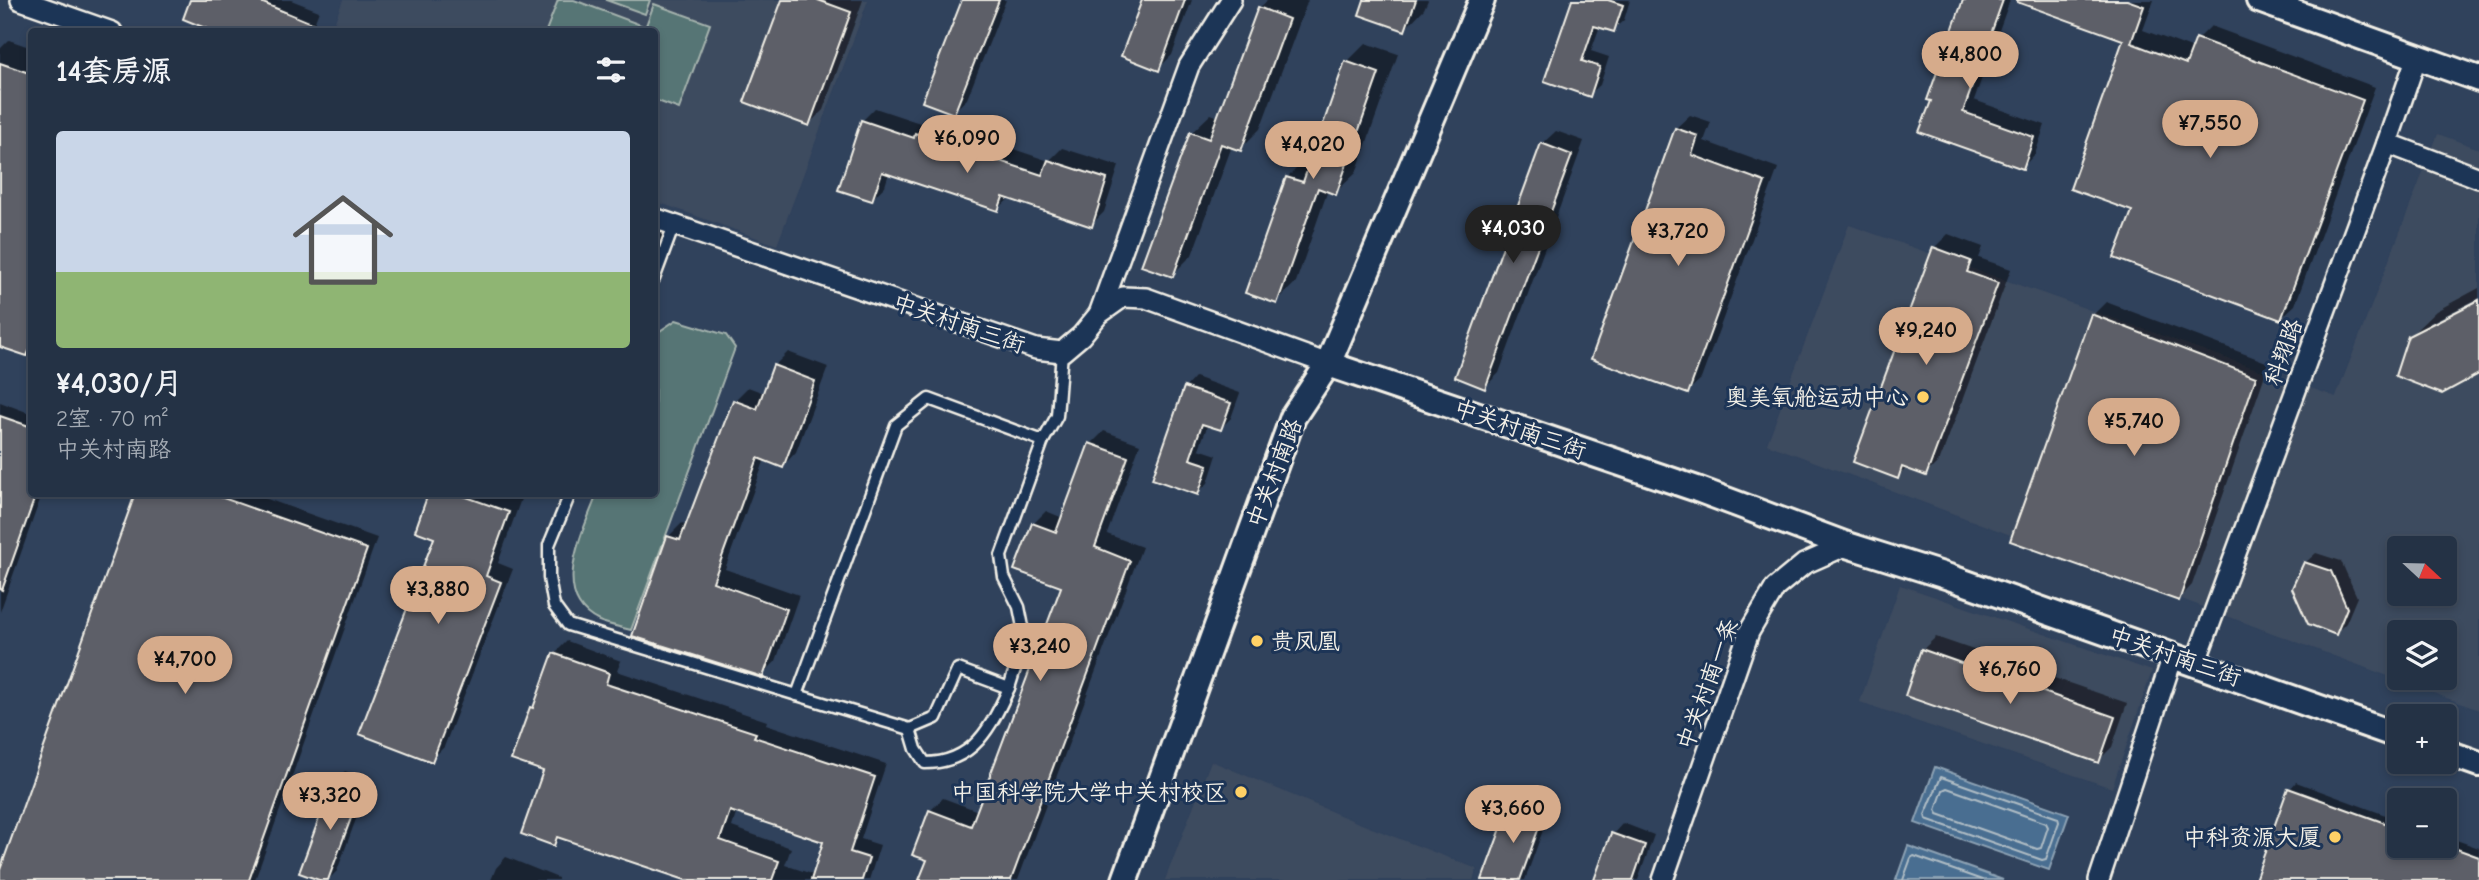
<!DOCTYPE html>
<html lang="zh">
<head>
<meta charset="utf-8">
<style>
	:root { --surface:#243245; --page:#2c3a4c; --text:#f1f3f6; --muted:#a3aab3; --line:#414d5e; --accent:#d6ab8b }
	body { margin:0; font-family:"Comic Neue","LXGW WenKai TC",sans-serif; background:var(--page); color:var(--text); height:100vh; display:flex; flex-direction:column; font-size:26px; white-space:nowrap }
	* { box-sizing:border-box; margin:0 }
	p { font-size:23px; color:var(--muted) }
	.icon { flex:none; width:38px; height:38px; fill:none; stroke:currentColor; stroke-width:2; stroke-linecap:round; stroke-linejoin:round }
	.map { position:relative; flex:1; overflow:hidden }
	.details { position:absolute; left:28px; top:28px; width:630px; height:469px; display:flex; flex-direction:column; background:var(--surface); border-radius:7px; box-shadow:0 4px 10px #0003,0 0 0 2px var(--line) }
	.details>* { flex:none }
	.needle { width:46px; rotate:112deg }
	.controls { position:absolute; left:2387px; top:536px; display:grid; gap:14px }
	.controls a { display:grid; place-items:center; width:70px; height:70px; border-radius:7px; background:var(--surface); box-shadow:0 4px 10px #0003,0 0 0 2px var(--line); font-size:35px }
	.price { position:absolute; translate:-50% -60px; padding:0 16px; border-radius:24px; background:var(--accent); color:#111; font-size:23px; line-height:46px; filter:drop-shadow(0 2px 4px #0008) }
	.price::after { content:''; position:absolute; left:50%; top:42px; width:21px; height:16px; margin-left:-10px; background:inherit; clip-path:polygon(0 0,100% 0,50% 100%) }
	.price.active { background:#222; color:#fff }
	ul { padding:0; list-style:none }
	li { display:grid; align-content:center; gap:14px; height:371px; padding:0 28px }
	li span { display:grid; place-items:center; height:217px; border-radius:7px; color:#555 }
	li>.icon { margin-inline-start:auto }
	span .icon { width:126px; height:126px; fill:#fffc; stroke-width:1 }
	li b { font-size:30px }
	h2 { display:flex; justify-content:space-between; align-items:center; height:84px; padding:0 28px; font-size:30px }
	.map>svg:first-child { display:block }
</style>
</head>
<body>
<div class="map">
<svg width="2479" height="880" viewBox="0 0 2479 880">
	<rect width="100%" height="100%" fill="#30425c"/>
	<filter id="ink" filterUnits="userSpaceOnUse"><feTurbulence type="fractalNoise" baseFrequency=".0143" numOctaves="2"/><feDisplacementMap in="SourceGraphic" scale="14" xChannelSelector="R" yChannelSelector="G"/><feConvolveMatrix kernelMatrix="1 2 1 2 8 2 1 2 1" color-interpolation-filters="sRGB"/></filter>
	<g filter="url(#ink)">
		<g fill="#3e4b5f" fill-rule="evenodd">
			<path d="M 343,0 L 868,0 L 777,245 L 655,201 L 654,32 L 331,32 Z"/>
			<path d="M 2438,134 L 2479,149 L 2479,710 L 1767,444 L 1849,225 L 2336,397 ZM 2399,548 L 2445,548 L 2445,593 L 2399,593 ZM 2399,632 L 2445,632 L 2445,677 L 2399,677 Z"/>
			<path d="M 1900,585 L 2152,671 L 2112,788 L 1860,702 Z"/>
			<path d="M 1211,761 L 1356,822 L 1477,869 L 1473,880 L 1165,880 Z"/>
		</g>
		<g fill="#567574" stroke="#a5b3ae" stroke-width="2">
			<path d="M 558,0 L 574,0 L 641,25 L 639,31 L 546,31 Z"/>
			<path d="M 606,0 L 650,0 L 645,14 Z"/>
			<path d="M 654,4 L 710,24 L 679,109 L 655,100 L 654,32 L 644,31 Z"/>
			<path d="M 676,320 L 726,335 L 735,348 L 631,630 C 620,627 609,625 599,621 C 548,597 584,530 597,494 L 654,494 L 655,339 L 657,333 Z"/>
		</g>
		<g fill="#496e91" stroke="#8da2b4" stroke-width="2">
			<path d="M 1935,767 L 2069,814 L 2049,870 L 1915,823 Z"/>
			<path d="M 1908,846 L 2003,880 L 1896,880 Z"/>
		</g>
		<g fill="#0007" fill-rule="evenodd">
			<path d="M 192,0 L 291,0 L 319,11 L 311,32 Z"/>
			<path d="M 784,0 L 863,0 L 823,110 L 809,124 Z"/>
			<path d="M 964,0 L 1006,0 L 967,99 L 953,112 Z"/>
			<path d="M 1144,0 L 1192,0 L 1172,55 L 1158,69 Z"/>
			<path d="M 1268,0 L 1308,0 L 1260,129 L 1240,149 L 1232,146 L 1192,255 L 1172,275 L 1191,133 L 1211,114 L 1219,117 L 1259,8 Z"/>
			<path d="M 1366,0 L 1428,0 L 1424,9 L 1405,29 Z"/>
			<path d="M 1574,0 L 1630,0 L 1624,20 L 1613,30 L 1600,26 L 1591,51 L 1609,57 L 1600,85 L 1589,95 L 1546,80 Z"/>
			<path d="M 1965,0 L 2010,0 L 1974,100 L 2045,125 L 2035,154 L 2023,167 L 1922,131 Z"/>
			<path d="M 2046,0 L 2154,0 L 2143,30 L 2194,49 L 2198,39 L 2211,26 L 2375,87 L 2295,305 L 2281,318 L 2134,210 L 2125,39 Z"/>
			<path d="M 9,40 L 32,48 L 32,350 L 27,354 L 0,345 L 0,49 Z"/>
			<path d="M 1366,43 L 1398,54 L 1356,173 L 1336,192 L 1328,190 L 1296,282 L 1276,302 L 1287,178 L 1307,158 L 1312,160 L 1347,62 Z"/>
			<path d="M 875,108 L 926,125 L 930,121 L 1049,161 L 1062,148 L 1119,166 L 1104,212 L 1091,225 L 1010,198 L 998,209 L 889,173 L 885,186 L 872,199 L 862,121 Z"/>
			<path d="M 1690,115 L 1711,122 L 1704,141 L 1778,168 L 1701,379 L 1687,392 L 1676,128 Z"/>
			<path d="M 1556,131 L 1584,141 L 1499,373 L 1485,387 L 1542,144 Z"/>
			<path d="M 654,214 L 673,221 L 654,264 Z"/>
			<path d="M 1948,234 L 1983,247 L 1979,258 L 2011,269 L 1940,460 L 1926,474 L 1908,467 L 1897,477 L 1934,248 Z"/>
			<path d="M 2479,288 L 2479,298 L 2428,324 L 2428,328 L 2479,302 L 2479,372 L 2409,337 L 2436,311 Z"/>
			<path d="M 2106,302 L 2269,363 L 2192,585 L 2179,599 L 2093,315 Z"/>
			<path d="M 788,352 L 828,367 L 796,452 L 783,466 L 765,459 L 725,569 L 799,595 L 776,661 L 762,675 L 634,635 L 669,536 L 682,523 L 688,525 L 734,401 L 748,387 L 764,393 L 774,366 Z"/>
			<path d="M 1195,377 L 1240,393 L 1231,418 L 1221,428 L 1208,424 L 1199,449 L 1217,455 L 1208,483 L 1197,493 L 1154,478 L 1185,388 Z"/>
			<path d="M 0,402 L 32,414 L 32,494 L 42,494 L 0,612 Z"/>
			<path d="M 1104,431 L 1140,444 L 1107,534 L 1142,547 L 1018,880 L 921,880 L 929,859 L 930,811 L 943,798 L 978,811 L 1063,586 L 1033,524 L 1046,511 L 1063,518 L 1091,444 Z"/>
			<path d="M 137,494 L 253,494 L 377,538 L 255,880 L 0,880 Z"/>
			<path d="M 430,494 L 506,494 L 521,499 L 498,563 L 513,569 L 444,747 L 431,760 L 436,537 L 417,530 Z"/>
			<path d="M 2316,553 L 2341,561 L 2357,597 L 2346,623 L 2336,633 L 2305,563 Z"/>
			<path d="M 1936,637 L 2127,703 L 2112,747 L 2098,761 L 1922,650 Z"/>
			<path d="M 567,641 L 621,661 L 617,671 L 767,721 L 766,724 L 886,764 L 861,839 L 880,845 L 869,880 L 691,880 L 561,837 L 554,844 L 545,770 L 531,708 L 538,701 L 554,654 ZM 737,811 L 826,841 L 815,875 L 785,865 L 791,848 L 732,827 Z"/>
			<path d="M 345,771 L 370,781 L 337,871 L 328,880 L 325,880 L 334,782 Z"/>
			<path d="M 2296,782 L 2399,820 L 2399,845 L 2445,845 L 2445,836 L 2479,848 L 2479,880 L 2257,880 L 2290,789 Z"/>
			<path d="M 1522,794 L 1552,805 L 1525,880 L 1484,880 L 1512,805 Z"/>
			<path d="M 1623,823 L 1654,835 L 1638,880 L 1596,880 L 1613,834 Z"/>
			<path d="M 506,857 L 558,878 L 558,880 L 491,880 L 496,868 Z"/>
		</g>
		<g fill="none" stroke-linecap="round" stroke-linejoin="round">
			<g stroke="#b0bdc5" stroke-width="2">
				<path d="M 1941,777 L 2058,818 L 2059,822 L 2046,859 L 2042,860 L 1926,819 L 1925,815 Z"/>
				<path d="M 1947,788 L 2046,823 L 2048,827 L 2041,848 L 2037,849 L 1938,814 L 1936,810 L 1943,790 Z"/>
				<path d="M 1903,880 L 1911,858 L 1914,856 L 1982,880"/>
			</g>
		</g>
		<g fill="#5d5f67" stroke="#f4f1e8" stroke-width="2">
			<path d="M 190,0 L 256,0 L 333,32 L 215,32 L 183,19 Z"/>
			<path d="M 782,0 L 818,0 L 851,12 L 809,126 L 744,102 Z"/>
			<path d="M 962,0 L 999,0 L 954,114 L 922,102 Z"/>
			<path d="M 1142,0 L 1185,0 L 1159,71 L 1121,56 Z"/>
			<path d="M 1364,0 L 1416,0 L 1405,31 L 1359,15 Z"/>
			<path d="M 1572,0 L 1608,0 L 1623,5 L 1614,32 L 1594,26 L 1582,61 L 1600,67 L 1590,97 L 1544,81 Z"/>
			<path d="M 1963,0 L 2003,0 L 1963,112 L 2034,137 L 2023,169 L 1919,132 L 1931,101 L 1927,100 Z"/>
			<path d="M 2017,0 L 2127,0 L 2144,6 L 2131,43 L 2186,64 L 2196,38 L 2363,100 L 2281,320 L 2114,258 L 2132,211 L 2070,189 L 2123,40 L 2017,2 Z"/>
			<path d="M 1258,7 L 1289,19 L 1241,151 L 1221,144 L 1173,277 L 1141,266 L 1190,132 L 1209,139 Z"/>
			<path d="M 1345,61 L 1379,73 L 1336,195 L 1318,188 L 1277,304 L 1245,293 L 1286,177 L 1303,182 Z"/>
			<path d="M 0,63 L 32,74 L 32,345 L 27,356 L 0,347 Z"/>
			<path d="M 861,120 L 914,138 L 915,133 L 1042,175 L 1048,160 L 1107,179 L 1092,227 L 1003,197 L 998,211 L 882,172 L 872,201 L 838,190 Z"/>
			<path d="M 1675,128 L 1698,136 L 1692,155 L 1765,182 L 1688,394 L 1591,359 Z"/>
			<path d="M 1541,143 L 1572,155 L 1485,389 L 1455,377 Z"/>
			<path d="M 1933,247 L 1971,261 L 1967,272 L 1998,283 L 1926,476 L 1902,467 L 1898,479 L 1853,462 Z"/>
			<path d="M 2479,300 L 2479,374 L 2442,394 L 2395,376 L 2408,336 Z"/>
			<path d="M 2091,314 L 2256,377 L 2179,601 L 2010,541 Z"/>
			<path d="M 773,365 L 815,381 L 783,468 L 758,458 L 713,582 L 787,609 L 763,677 L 632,636 L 667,536 L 680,540 L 733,400 L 757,409 Z"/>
			<path d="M 1184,387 L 1231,403 L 1221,430 L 1202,424 L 1190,459 L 1208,465 L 1198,495 L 1152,479 Z"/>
			<path d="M 0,416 L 32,427 L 32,494 L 36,494 L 2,590 L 0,589 Z"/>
			<path d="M 1089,443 L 1128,457 L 1095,547 L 1130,561 L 1011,880 L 919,880 L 927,860 L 912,855 L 929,810 L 971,826 L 1061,587 L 1014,570 L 1032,523 L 1056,532 Z"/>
			<path d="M 135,494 L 212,494 L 367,549 L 249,880 L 0,880 L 0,870 Z"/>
			<path d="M 428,494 L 458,494 L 509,512 L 486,576 L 501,582 L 432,762 L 359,734 L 434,538 L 415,531 Z"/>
			<path d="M 2304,562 L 2331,571 L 2347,608 L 2336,635 L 2308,624 L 2292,588 Z"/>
			<path d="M 1921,649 L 2115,717 L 2099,763 L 1905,696 Z"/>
			<path d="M 553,653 L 609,673 L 606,684 L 756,733 L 754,737 L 875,777 L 850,852 L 869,858 L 862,880 L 811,880 L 823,842 L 730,811 L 720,840 L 779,861 L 772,880 L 685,880 L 557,837 L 554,846 L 521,834 L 543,771 L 511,760 L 530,707 L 533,708 Z"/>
			<path d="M 333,781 L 361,791 L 328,880 L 319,880 L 299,873 Z"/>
			<path d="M 2288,788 L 2399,828 L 2399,845 L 2446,845 L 2479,857 L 2479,880 L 2255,880 Z"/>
			<path d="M 1510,804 L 1543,816 L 1520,880 L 1482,880 Z"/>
			<path d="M 1611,833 L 1645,845 L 1633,880 L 1594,880 Z"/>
		</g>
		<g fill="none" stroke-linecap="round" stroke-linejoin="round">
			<defs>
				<g id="service">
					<path d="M 654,279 L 674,225"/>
					<path d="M 570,494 L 549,545 L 549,578 L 554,606 L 568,625 L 797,695 L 896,425 L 929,399 L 1043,441 L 1057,416 L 1062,352"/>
					<path d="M 797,695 L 910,729 L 936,718 L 958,669 L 1009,688 L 1025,637 L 1019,607 L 1004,577 L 1001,556 L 1043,441"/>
					<path d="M 910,729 L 916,749 L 925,763 C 974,763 991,727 1009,688"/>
				</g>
				<g id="minor">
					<path d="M 21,0 L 112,32"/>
					<path d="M 2387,143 L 2479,178"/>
					<path d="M 654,218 L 1036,349 L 1062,352 L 1081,336 L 1099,314 L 1123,297 L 1146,298 L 1328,364"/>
					<path d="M 1099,314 L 1189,66 L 1231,0"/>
					<path d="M 2195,664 L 2387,143 L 2417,56"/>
					<path d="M 1663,880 L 1749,632 L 1775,588 L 1804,564 L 1847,545"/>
					<path d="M 2099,880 L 2173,656"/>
				</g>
				<g id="tertiary">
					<path d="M 2259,0 L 2479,79"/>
					<path d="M 1328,364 L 1697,489 L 1847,545 L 1949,577 L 2399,736"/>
					<path d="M 2445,752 L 2479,764"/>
					<path d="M 1125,880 L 1293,417 L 1328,364 L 1482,0"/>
				</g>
			</defs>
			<use href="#service" stroke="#f4f1e8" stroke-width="15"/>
			<use href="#minor" stroke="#f4f1e8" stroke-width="24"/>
			<use href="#tertiary" stroke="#f4f1e8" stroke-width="30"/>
			<use href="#service" stroke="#1d3557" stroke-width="10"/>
			<use href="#minor" stroke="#1d3557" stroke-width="19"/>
			<use href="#tertiary" stroke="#1d3557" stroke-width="24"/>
		</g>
	</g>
	<g fill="#ffd166" stroke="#1d3557" stroke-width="2.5">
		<circle cx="1923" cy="397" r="7"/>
		<circle cx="1257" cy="641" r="7"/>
		<circle cx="1241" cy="792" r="7"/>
		<circle cx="2335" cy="837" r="7"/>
	</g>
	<g text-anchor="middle" stroke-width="6" stroke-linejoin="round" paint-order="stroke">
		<g font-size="23" fill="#f4f1e8" stroke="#1d3557">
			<text transform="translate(959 323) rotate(19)" y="8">中关村南三街</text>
			<text transform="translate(2283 352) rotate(-70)" y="8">科翔路</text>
			<text transform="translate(1520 429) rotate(19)" y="8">中关村南三街</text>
			<text transform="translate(1274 473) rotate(-69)" y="8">中关村南路</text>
			<text transform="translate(2175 656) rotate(19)" y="8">中关村南三街</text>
			<text transform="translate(1707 684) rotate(-70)" y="8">中关村南一条</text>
		</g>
		<g font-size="23" fill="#f4f1e8" stroke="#1d3557" text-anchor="end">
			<text x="1909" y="405">奥美氧舱运动中心</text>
			<text x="1271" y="649" text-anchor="start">贵凤凰</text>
			<text x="1227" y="800">中国科学院大学中关村校区</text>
			<text x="2321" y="845">中科资源大厦</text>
		</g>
	</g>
</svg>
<div class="controls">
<a><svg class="needle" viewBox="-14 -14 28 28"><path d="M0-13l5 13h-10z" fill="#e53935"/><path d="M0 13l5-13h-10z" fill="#a3aab3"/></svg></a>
<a><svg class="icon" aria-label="layers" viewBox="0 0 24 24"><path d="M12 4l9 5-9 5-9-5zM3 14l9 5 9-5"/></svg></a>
<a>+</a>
<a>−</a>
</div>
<b class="price" style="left:1970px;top:91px">¥4,800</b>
<b class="price" style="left:2210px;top:160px">¥7,550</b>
<b class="price" style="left:967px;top:175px">¥6,090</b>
<b class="price" style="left:1313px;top:181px">¥4,020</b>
<b class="price active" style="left:1513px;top:265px">¥4,030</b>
<b class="price" style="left:1678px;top:268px">¥3,720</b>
<b class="price" style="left:1926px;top:367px">¥9,240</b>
<b class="price" style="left:2134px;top:458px">¥5,740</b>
<b class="price" style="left:438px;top:626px">¥3,880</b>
<b class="price" style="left:1040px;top:683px">¥3,240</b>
<b class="price" style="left:185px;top:696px">¥4,700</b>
<b class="price" style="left:2010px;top:706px">¥6,760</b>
<b class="price" style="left:330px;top:832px">¥3,320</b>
<b class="price" style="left:1513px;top:845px">¥3,660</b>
<section class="details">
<h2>14套房源<svg class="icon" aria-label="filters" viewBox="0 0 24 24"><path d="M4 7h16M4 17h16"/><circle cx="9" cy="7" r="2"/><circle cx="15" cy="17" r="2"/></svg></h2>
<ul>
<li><span style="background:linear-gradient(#c9d6e8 65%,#8fb573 0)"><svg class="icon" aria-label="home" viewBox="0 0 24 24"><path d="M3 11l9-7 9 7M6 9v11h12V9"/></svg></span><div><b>¥4,030/月</b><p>2室 · 70 m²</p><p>中关村南路</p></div></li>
</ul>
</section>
</div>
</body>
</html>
